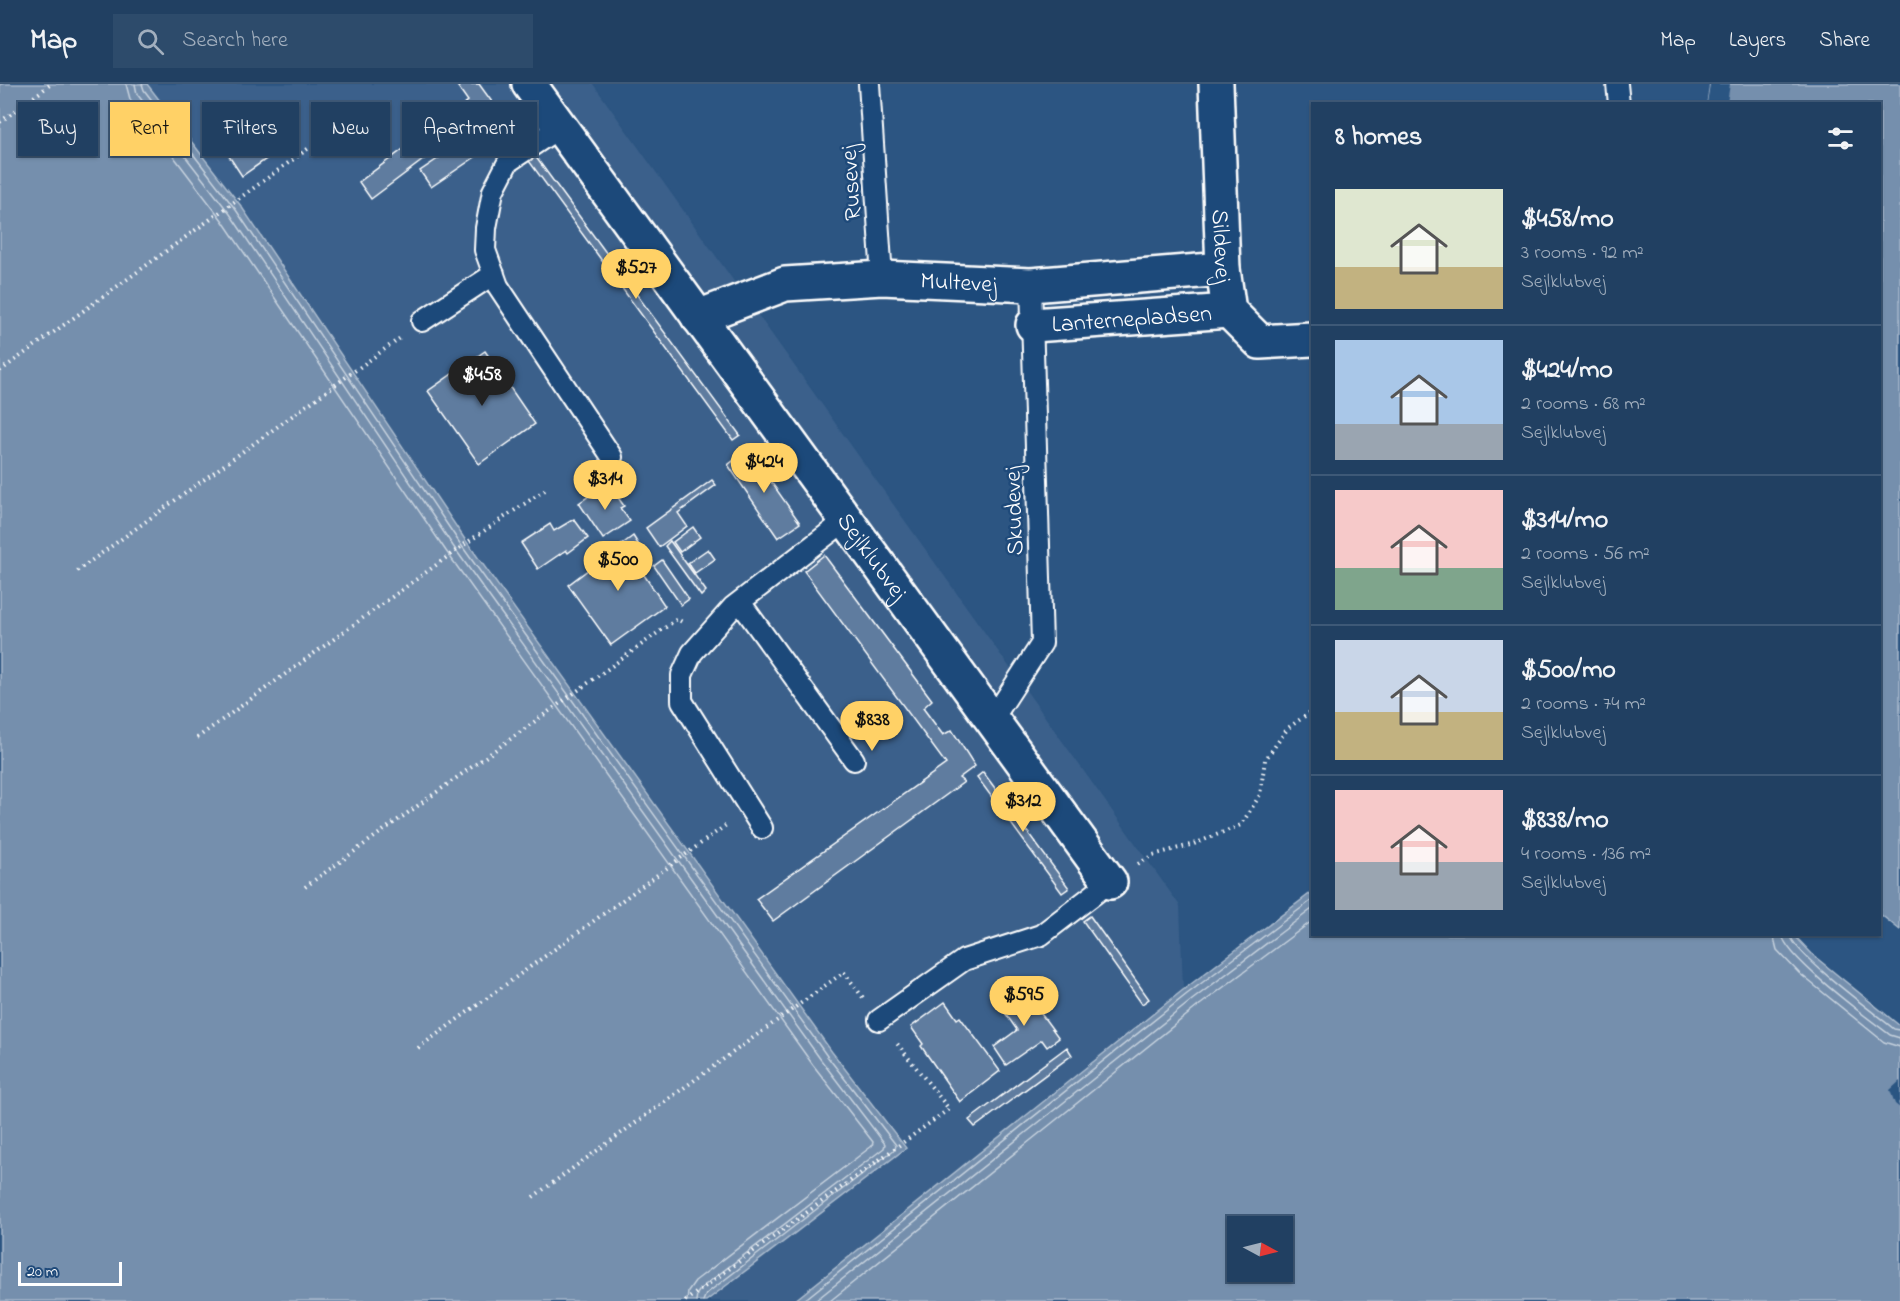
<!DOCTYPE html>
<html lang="en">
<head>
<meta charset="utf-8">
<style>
	body { margin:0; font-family:"Indie Flower",sans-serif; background:#2d4b6b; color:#f1f3f6; height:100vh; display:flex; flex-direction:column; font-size:22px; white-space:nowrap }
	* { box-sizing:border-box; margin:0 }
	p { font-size:20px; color:#a2afbe }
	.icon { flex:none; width:33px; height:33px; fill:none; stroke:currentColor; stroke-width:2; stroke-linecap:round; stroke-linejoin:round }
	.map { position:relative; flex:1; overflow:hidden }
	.side { position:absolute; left:1311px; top:18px; width:570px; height:834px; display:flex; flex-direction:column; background:#214062; border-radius:0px; box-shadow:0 2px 4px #0004,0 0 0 2px #3e5977 }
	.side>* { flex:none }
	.guide { position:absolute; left:18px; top:18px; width:570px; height:54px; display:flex; gap:12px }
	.needle { width:39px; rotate:97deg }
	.fabs { position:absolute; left:1227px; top:1132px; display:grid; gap:12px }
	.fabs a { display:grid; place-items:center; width:66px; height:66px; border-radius:0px; background:#214062; box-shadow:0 2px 4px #0004,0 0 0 2px #3e5977; font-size:30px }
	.scale { position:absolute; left:18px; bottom:15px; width:104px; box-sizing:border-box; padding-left:6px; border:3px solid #fff; border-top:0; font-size:16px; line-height:21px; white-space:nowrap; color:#fff; -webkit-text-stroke:4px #1f4a7a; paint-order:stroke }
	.price { position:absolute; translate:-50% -51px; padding:0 14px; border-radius:21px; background:#ffd166; color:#111; font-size:20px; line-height:39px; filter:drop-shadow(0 2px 3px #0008) }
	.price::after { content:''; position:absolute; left:50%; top:36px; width:18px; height:14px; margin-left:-9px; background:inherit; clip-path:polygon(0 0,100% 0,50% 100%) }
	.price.active { background:#222; color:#fff }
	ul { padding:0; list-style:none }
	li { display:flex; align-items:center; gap:18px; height:150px; padding:0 24px }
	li+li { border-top:2px solid #3e5977 }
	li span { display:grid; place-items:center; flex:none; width:168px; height:120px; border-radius:0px; color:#555 }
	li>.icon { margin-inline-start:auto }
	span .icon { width:72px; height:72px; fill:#fffc; stroke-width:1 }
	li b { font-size:26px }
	h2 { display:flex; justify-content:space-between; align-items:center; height:72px; padding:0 24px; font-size:26px }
	.pill { padding:0 21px; border-radius:0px; background:#214062; box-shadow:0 2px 4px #0004,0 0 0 2px #3e5977; font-size:21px; line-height:54px }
	.pill.active { background:#ffd166; color:#111 }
	header { display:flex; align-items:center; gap:36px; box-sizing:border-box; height:84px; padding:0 30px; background:#214062; border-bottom:2px solid #3e5977 }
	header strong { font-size:28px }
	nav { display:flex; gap:33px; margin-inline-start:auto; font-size:21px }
	.search { width:420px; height:54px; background:#2d4b6b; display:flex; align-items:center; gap:15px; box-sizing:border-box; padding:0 21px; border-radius:0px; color:#a2afbe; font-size:22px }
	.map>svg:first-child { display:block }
	.built { fill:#3b618b }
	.water { fill:#748fad; stroke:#acbcce; stroke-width:1.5; fill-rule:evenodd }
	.pier { fill:#2c5582 }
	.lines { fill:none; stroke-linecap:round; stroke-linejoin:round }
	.shore { stroke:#c7d2de; stroke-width:1.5 }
	.building { fill:#5e7c9f; stroke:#fff; stroke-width:1.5 }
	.lane-casing { stroke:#fff; stroke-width:24 }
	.street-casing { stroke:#fff; stroke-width:38 }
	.path { stroke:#fff; stroke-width:4; stroke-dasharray:1.5 4.5; stroke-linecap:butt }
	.lane { stroke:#1f4a7a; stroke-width:20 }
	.street { stroke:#1f4a7a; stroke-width:33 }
	.labels { text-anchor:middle; stroke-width:5; stroke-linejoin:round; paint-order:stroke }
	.street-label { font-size:24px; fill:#fff; stroke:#1f4a7a }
</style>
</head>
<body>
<header>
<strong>Map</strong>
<div class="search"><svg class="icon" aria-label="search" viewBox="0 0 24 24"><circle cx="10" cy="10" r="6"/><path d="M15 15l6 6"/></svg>Search here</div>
<nav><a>Map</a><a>Layers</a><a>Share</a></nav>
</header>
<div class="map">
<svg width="1900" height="1217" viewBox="0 0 1900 1217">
	<rect width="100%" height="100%" fill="#2c5582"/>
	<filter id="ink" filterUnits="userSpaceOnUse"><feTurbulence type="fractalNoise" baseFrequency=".0167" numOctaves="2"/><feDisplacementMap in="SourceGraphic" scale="12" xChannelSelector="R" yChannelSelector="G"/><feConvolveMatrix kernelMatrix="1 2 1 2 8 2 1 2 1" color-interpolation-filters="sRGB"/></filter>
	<g filter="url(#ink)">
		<path class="built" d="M147,0H593L1180,822L1183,906L794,1217H706L906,1064L832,968L464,454L241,122Z"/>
		<path class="water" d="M0,0H147L241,122L464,454L832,968L906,1064L706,1217H0Z
			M1710,0H1900V846L1880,830V20H1707Z
			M1312,808V850L1794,851L1814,872L1900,942V1217H794L1183,906ZM1238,1143H1282V1188H1238Z"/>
		<path class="pier" d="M1710,0H1730L1727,19H1707Z
			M1900,997V1016L1898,1019L1900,1024L1895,1020L1890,1006Z"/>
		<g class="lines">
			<path class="shore" d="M126,0L130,15L222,136L446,467L813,981L873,1058L872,1062L695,1197L688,1207L687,1217
				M135,0L137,10L230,130L453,462L821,976L885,1060L884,1064L701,1204L697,1210L696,1217
				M142,0L144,6L236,126L459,458L827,972L896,1061L895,1065L706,1210L703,1217
				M1773,850L1777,866L1799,889L1884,958L1900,963
				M1782,850C1784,873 1869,935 1890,951L1900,954
				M1790,850C1792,869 1876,930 1894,945L1900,946
				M803,1217L1187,910L1312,816
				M815,1217L1192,916L1312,825
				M830,1217L1197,923L1312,837"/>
		</g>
		<path class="building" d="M456,0H479L495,22L371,115L359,98L468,17Z
			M268,29L289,59L242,92L217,54L227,48L231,54Z
			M473,51L484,67L431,103L420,87Z
			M535,72L740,351L733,356L529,77Z
			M485,267L535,340L479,380L428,307Z
			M748,365L800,439L778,454L728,381Z
			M712,396L716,401L678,429L687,442L659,463L646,444Z
			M608,399L624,422L620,424L630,437L603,455L579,419Z
			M574,435L588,454L568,469L566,466L538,485L521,459L550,440L554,447Z
			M693,443L700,453L680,468L673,458Z
			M633,452L649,477L640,485L665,522L611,561L568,501Z
			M670,457L706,507L701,512L665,462Z
			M708,465L715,475L695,489L688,479Z
			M824,471L932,616L923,624L943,651L952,646L975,682L959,694L964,698L773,837L756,815L946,680L804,487Z
			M662,476L689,515L681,521L654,482Z
			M983,688L1069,804L1062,809L977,693Z
			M1090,832L1149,915L1142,920L1083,837Z
			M1022,904L1059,954L1047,963L1042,956L1006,981L994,963L1017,946L999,920Z
			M945,918L957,935L960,933L1000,987L960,1018L921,962L923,960L911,943Z
			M1067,963L1072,971L975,1043L969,1036Z"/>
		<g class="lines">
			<g class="lane-casing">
				<path id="lane" d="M869,0L882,194
					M1617,0L1619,20
					M560,43L508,78L493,107L486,144L485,166L498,202L612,373
					M422,237L494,190
					M740,518L854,676
					M992,636L1042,559L1031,201
					M762,744L682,617V591L692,569L733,523L846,436
					M879,936L964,876L1041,851L1110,798"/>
			</g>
			<g class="street-casing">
				<g id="street">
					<path id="s1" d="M529,0L1110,798"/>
					<path id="s2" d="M1216,0L1223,185L1229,227L1260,258L1312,255"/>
					<path id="s3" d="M698,233L785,200L882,194L1031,201L1223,185"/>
					<path id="s4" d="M1033,241L1229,227"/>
				</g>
			</g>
			<path class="path" d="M0,38L51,0
				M0,287L309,64
				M77,487L403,252
				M197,654L472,455L545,406
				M1138,780L1153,771L1194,760L1241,741L1260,711L1265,676L1288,644L1312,627
				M305,803L677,535L682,538
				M418,964L729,739
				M533,1113L844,888L864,915
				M685,1217L949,1025L895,957"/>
			<use href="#lane" class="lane"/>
			<use href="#street" class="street"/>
		</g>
	</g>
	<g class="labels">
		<g class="street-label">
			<text transform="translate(850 99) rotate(-94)" y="8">Rusevej</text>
			<text dy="8" stroke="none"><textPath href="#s2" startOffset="162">Sildevej</textPath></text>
			<text dy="8" stroke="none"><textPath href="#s3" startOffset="267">Multevej</textPath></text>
			<text dy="8" stroke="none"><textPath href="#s4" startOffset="99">Lanternepladsen</textPath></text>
			<text transform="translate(1013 427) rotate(-92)" y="8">Skudevej</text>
			<text dy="8" stroke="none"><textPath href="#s1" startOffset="584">Sejlklubvej</textPath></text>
		</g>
	</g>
</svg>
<div class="fabs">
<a><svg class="needle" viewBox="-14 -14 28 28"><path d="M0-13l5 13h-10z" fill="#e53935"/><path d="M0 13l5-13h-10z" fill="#a2afbe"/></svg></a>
</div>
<div class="scale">20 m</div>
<b class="price" style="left:636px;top:216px">$527</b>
<b class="price active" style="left:482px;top:323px">$458</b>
<b class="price" style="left:764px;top:410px">$424</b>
<b class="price" style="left:605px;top:427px">$314</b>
<b class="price" style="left:618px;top:508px">$500</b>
<b class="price" style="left:872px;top:668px">$838</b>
<b class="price" style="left:1023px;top:749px">$312</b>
<b class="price" style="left:1024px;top:943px">$595</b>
<div class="guide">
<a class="pill">Buy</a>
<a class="pill active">Rent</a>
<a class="pill">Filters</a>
<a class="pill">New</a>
<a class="pill">Apartment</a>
</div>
<section class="side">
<h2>8 homes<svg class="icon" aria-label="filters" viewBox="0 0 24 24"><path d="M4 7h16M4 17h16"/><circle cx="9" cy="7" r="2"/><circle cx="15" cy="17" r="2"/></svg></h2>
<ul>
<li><span style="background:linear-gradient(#dfe7d0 65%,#c2b280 0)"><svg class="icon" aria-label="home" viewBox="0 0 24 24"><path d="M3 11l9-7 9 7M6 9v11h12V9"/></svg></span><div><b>$458/mo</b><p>3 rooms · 92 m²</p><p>Sejlklubvej</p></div></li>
<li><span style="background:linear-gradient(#a9c7e8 70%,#9aa5b1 0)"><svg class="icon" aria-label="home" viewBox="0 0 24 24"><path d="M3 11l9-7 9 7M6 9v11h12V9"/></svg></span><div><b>$424/mo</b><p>2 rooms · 68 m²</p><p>Sejlklubvej</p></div></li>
<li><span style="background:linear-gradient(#f6c9c9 65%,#7fa58c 0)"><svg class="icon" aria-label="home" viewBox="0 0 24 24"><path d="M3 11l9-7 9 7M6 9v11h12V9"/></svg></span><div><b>$314/mo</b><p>2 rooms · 56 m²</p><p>Sejlklubvej</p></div></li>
<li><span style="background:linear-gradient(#c9d6e8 60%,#c2b280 0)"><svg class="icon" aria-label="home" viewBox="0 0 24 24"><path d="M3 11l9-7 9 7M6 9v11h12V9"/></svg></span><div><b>$500/mo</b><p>2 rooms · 74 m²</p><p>Sejlklubvej</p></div></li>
<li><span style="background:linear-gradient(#f6c9c9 60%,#9aa5b1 0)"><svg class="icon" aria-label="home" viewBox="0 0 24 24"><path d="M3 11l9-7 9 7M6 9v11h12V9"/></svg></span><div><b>$838/mo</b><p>4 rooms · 136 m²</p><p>Sejlklubvej</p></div></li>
</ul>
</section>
</div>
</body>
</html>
